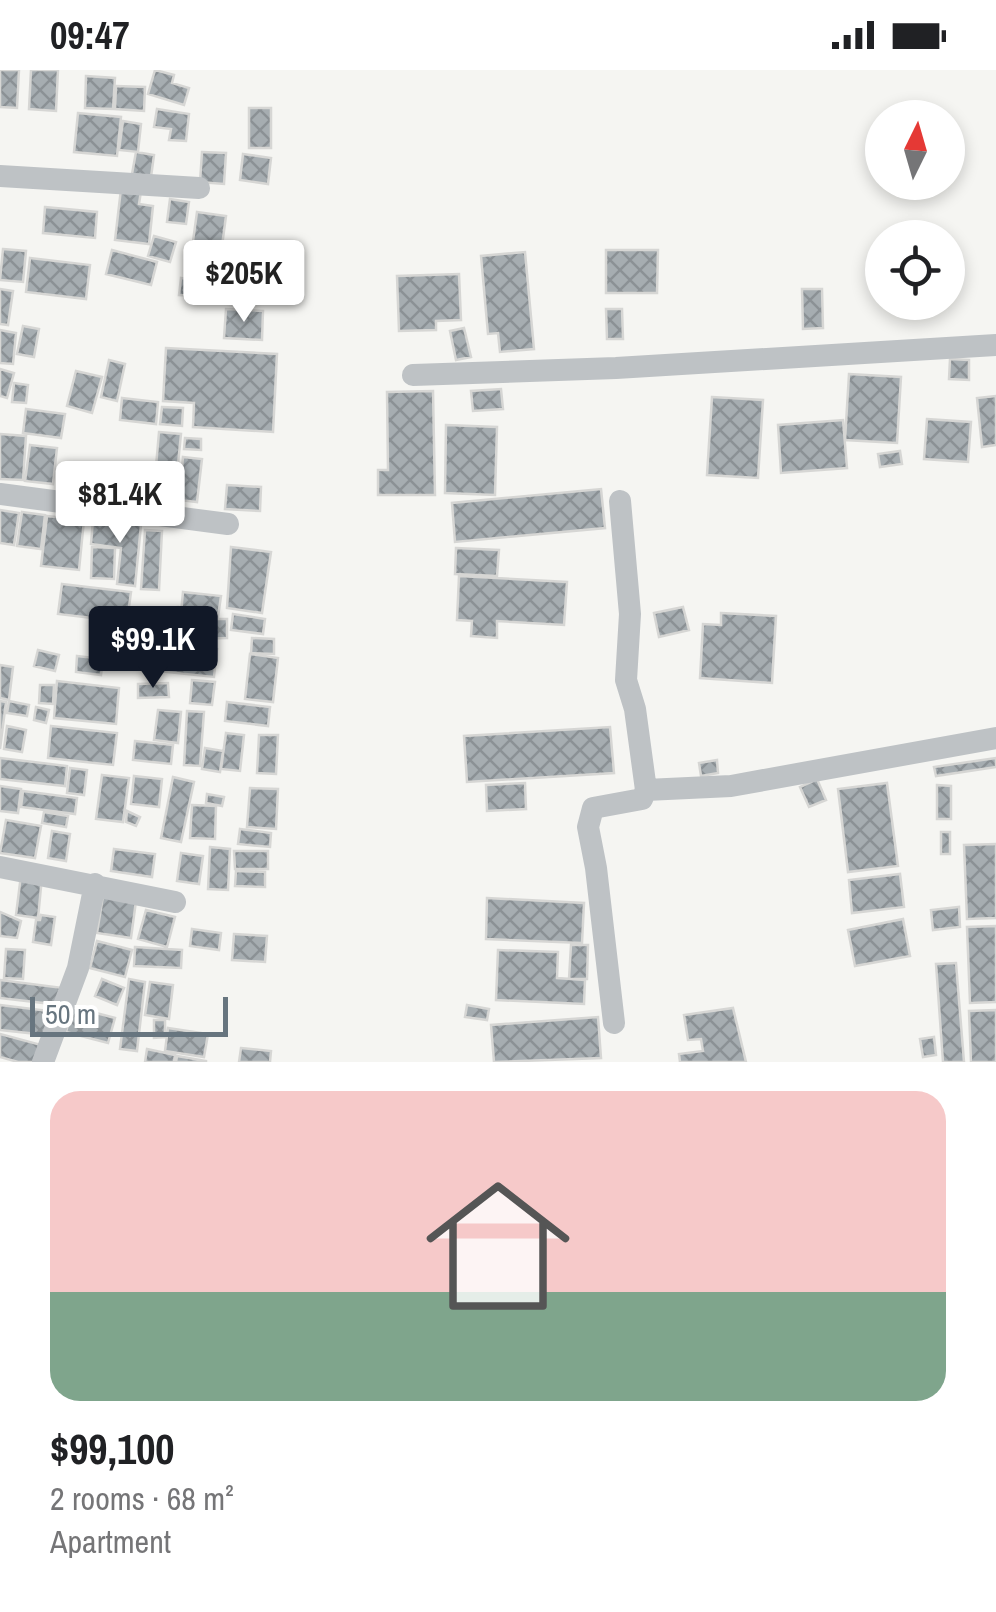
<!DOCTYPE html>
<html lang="en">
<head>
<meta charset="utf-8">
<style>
	body { margin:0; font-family:"Archivo Narrow",sans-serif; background:#f6f6f6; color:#202124; height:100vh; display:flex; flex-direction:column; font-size:38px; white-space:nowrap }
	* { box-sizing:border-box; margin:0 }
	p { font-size:32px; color:#757577 }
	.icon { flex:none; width:55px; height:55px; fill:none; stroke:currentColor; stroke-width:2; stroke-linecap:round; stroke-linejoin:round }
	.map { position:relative; height:992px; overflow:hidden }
	.side { display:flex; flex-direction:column; background:#fff; flex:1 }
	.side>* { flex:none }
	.needle { width:65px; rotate:5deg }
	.controls { position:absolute; left:865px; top:30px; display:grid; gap:20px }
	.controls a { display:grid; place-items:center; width:100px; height:100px; border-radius:50%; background:#fff; box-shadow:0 5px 15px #0003; font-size:50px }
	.scale { position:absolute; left:30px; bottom:25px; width:198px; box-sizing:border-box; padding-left:10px; border:5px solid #67757f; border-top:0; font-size:28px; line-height:35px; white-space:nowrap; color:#67757f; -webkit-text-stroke:8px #fff; paint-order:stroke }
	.price { position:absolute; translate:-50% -85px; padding:0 22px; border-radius:10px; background:#fff; color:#222; font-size:32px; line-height:65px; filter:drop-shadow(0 2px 5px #0008) }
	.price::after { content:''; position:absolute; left:50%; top:60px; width:30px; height:22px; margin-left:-15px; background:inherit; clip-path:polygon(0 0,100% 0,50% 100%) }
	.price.current { background:#111827; color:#fff }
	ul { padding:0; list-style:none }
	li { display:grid; align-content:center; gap:20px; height:530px; padding:0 50px }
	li+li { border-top:2px solid #e0e0e0 }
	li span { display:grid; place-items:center; height:310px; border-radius:30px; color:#555 }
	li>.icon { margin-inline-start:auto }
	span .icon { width:180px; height:180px; fill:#fffc; stroke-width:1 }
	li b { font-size:42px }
	.status { display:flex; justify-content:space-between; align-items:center; height:70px; padding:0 50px; background:#fff; direction:ltr }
	.status svg { height:28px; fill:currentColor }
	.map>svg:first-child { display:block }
	.building { fill:url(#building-cross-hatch); stroke:#d6d6d4; stroke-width:2.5 }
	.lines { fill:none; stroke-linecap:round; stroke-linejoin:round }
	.minor { stroke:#bec2c5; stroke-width:22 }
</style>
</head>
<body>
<div class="status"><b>09:47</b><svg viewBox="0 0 49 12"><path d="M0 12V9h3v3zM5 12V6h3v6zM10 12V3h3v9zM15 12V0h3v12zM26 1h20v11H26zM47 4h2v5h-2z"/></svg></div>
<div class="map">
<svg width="996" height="992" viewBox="0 0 996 992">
	<defs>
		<pattern id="building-cross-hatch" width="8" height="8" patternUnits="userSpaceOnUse" patternTransform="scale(2.5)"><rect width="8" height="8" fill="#a6adb1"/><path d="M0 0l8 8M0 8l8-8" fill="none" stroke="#8b9195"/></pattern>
	</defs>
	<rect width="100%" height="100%" fill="#f5f5f2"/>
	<path class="building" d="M0,0H19L17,38L0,37Z
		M31,0H58L56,41L29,39Z
		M155,0L174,5L172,13L189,18L184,35L148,24Z
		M86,6L115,8L113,39L85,38Z
		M116,16L145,17L144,41L115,39Z
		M249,38H271V78H249Z
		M157,39L189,44L186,71L169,70L171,59L154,57Z
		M78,43L121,47L117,86L74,82Z
		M123,51L141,54L138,82L119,80Z
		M136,82L154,85L151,107L132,104Z
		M202,82L226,83L224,114L200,112Z
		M243,84L271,88L268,114L240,110Z
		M121,119L141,121L139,134L153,136L149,174L115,170Z
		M170,129L189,132L186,154L167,152Z
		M45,137L97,142L95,168L43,163Z
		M197,142L226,146L220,191L191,186Z
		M154,166L176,172L170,192L148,186Z
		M3,179L26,181L23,212L0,210Z
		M112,180L157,192L151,215L106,204Z
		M606,180H658L657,223H606Z
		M525,182L534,279L500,282L498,263L488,264L481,186Z
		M30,188L90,195L86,229L26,222Z
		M218,192L243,193L241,231L216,229Z
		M459,204L461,250L436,251V260L399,261L397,206Z
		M181,208L198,210L197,226L179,225Z
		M0,219L13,221L8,255L0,254Z
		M802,219H822L823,258L803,259Z
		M226,239L263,241L262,270L224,268Z
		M606,239H622L623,269H607Z
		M23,256L39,259L34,287L17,284Z
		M464,258L471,287L456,290L450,261Z
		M0,260L16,263L13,294L0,293Z
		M166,278L277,284L273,362L193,357L194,333L163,331Z
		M950,289L969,290V310L949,309Z
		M109,290L125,294L117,331L101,327Z
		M0,299L14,303L7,328L0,326Z
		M76,301L102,307L92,343L67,336Z
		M849,304L901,307L897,373L845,370Z
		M14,313L28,315L26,333L12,332Z
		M501,319L503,339L473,341L471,321Z
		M433,321L435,425H378V400H388L387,322Z
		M996,326V375L982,377L977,328Z
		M712,327L763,330L758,408L707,405Z
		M122,328L158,332L156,354L120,350Z
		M162,337L183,338L182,356L160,354Z
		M26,339L65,344L61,368L23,363Z
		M927,349L971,352L968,392L924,389Z
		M843,350L847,398L781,403L778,355Z
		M446,355L497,357L495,425L445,423Z
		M159,362L181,364L174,434L153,431Z
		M0,364L26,366L23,410L0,409Z
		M185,368L201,369V380L184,379Z
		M30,375L57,378L53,414L25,411Z
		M900,381L902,394L880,397L878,384Z
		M183,387L202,389L197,432L179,430Z
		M117,398L135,399L134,431L115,430Z
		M227,415L261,417L260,441L225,439Z
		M601,419L605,458L455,472L452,433Z
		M0,440L19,443L14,475L0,473Z
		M22,442L45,445L41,479L17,476Z
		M47,446L84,450L79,500L41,496Z
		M93,450L141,455L135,516L117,514L121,478L91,474Z
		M145,460L162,461L159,520L141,519Z
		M92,477L115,478L114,509L91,508Z
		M231,477L271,482L262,543L227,538Z
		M456,478L499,480L497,506L455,504Z
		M459,506L567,512L564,555L497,551V568L471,566L472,551L457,550Z
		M62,514L131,522L127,552L58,544Z
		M183,522L221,526L218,547L181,543Z
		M178,537V559H164V538Z
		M683,537L689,560L659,567L654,543Z
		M721,543L776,546L772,613L700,608L703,554L721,555Z
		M233,544L265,549L263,564L231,560Z
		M183,549H227V568L183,569Z
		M252,568L274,569V584L251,583Z
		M141,570L217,579L214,607L138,599Z
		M38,580L59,585L55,601L34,596Z
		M250,584L278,588L273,632L245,629Z
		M77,586L103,589L101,605L76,602Z
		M0,595L13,597L9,630L0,628Z
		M192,610L215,612L212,635L190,633Z
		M57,611L119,618L116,654L54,648Z
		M168,613L169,627L138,628V614Z
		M40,615H54L53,634L39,633Z
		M0,631L6,632L0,679Z
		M9,631L29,635L27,646L7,643Z
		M227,632L270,637L268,656L225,651Z
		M36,637L49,640L46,653L34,650Z
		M158,640L181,642L178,673L154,670Z
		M187,641L204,642L200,696L184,695Z
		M7,656L26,660L22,682L4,679Z
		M51,656L117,663L113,695L48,688Z
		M610,657L614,703L467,712L464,666Z
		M226,663L244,665L240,701L221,699Z
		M259,665H278L276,704L257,703Z
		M135,671L173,675L171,694L133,690Z
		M205,678L223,681L220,702L202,699Z
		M0,688L67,696L65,716L0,709Z
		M996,688V697L936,706L934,697Z
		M717,690L718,703L701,706L699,693Z
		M70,698L87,700L84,725L67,723Z
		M102,705L129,708L123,752L96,749Z
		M134,706L162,709L159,737L131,734Z
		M173,707L194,712L181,772L161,768Z
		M817,709L826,730L809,737L800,717Z
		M525,713L526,739L487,741L486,715Z
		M887,713L898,796L848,802L838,719Z
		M937,715L951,716V749H937Z
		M0,716L21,719L18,743L0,741Z
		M250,718L278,719L276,759L247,757Z
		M23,721L77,728L75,744L21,737Z
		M207,724L224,727L222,736L206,733Z
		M192,735L216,736L215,769L190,768Z
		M127,741L140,747L136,756L126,752Z
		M44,742L68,746L66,757L42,753Z
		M6,750L41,756L35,788L0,783Z
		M240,759L271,763L270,777L238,774Z
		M52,761L70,764L66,791L48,788Z
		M941,762H950V784H941Z
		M996,774V848L967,849L964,775Z
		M210,777L230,779L228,820L208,819Z
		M114,779L155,784L152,807L111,801Z
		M234,781H268V799H235Z
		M181,783L203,786L199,814L177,811Z
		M236,801L265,802V817L235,816Z
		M900,804L904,837L852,843L849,810Z
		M21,805L42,807L38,848L16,845Z
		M103,826L136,831L131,868L97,863Z
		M487,828L584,833L582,873L486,869Z
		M959,837L960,857L933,860L931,840Z
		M146,840L175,847L167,877L138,869Z
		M0,842L21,851L17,868L0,866Z
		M41,845L55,847L51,875L33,872L36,850H40Z
		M903,849L910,886L855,896L848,860Z
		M996,856V932L970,933L967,857Z
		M192,859L221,863L219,880L190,876Z
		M234,864L267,866L265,892L232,890Z
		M97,871L132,880L125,907L90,898Z
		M571,875H588L587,909H569Z
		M135,877L182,880L181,898L134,896Z
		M6,879L25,880L23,909L4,908Z
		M498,880L558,882L557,908L585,910L584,934L496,930Z
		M956,893L964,992H943L936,894Z
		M102,909L124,918L117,935L95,926Z
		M129,909L145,912L137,981L120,979Z
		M0,910L63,918L61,935L0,928Z
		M150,912L173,915L169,949L145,945Z
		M0,935L49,941L47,965L0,960Z
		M467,935L489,939L487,950L465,947Z
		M73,937L115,948L108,973L66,962Z
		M733,938L746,992H680L679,984L703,981L701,969L688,970L684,945Z
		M996,940V992H971L969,941Z
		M598,947L601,988L494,992L491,955Z
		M154,950H165V967L154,968Z
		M168,958L208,964L204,987L165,981Z
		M0,964L45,976L40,992H18L0,987Z
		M934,967L936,985L923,987L920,969Z
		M241,978L271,981L270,992H239Z
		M147,979L175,985L174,992H145Z
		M177,986L206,991V992H176Z"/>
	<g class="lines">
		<path class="minor" d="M0,106L199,118
			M413,305L616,298L996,275
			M0,424L228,454
			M646,720L731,716L996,668
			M0,797L175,832
			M614,953L596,798L588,757L593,738L642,729L646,720L635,639L626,610L630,544L620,431
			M43,992L78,898L95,814"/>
	</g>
</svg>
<div class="controls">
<a><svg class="needle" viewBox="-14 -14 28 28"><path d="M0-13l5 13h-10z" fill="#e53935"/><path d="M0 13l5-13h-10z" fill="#757577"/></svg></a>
<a><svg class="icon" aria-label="locate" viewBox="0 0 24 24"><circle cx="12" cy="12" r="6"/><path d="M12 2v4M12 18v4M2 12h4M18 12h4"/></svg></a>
</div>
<div class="scale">50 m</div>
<b class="price" style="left:244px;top:255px">$205K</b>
<b class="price" style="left:120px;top:476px">$81.4K</b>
<b class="price current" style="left:153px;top:621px">$99.1K</b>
</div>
<section class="side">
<ul>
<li><span style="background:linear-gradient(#f6c9c9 65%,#7fa58c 0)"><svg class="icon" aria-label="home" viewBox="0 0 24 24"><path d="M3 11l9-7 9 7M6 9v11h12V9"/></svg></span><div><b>$99,100</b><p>2 rooms · 68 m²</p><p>Apartment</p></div></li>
</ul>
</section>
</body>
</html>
